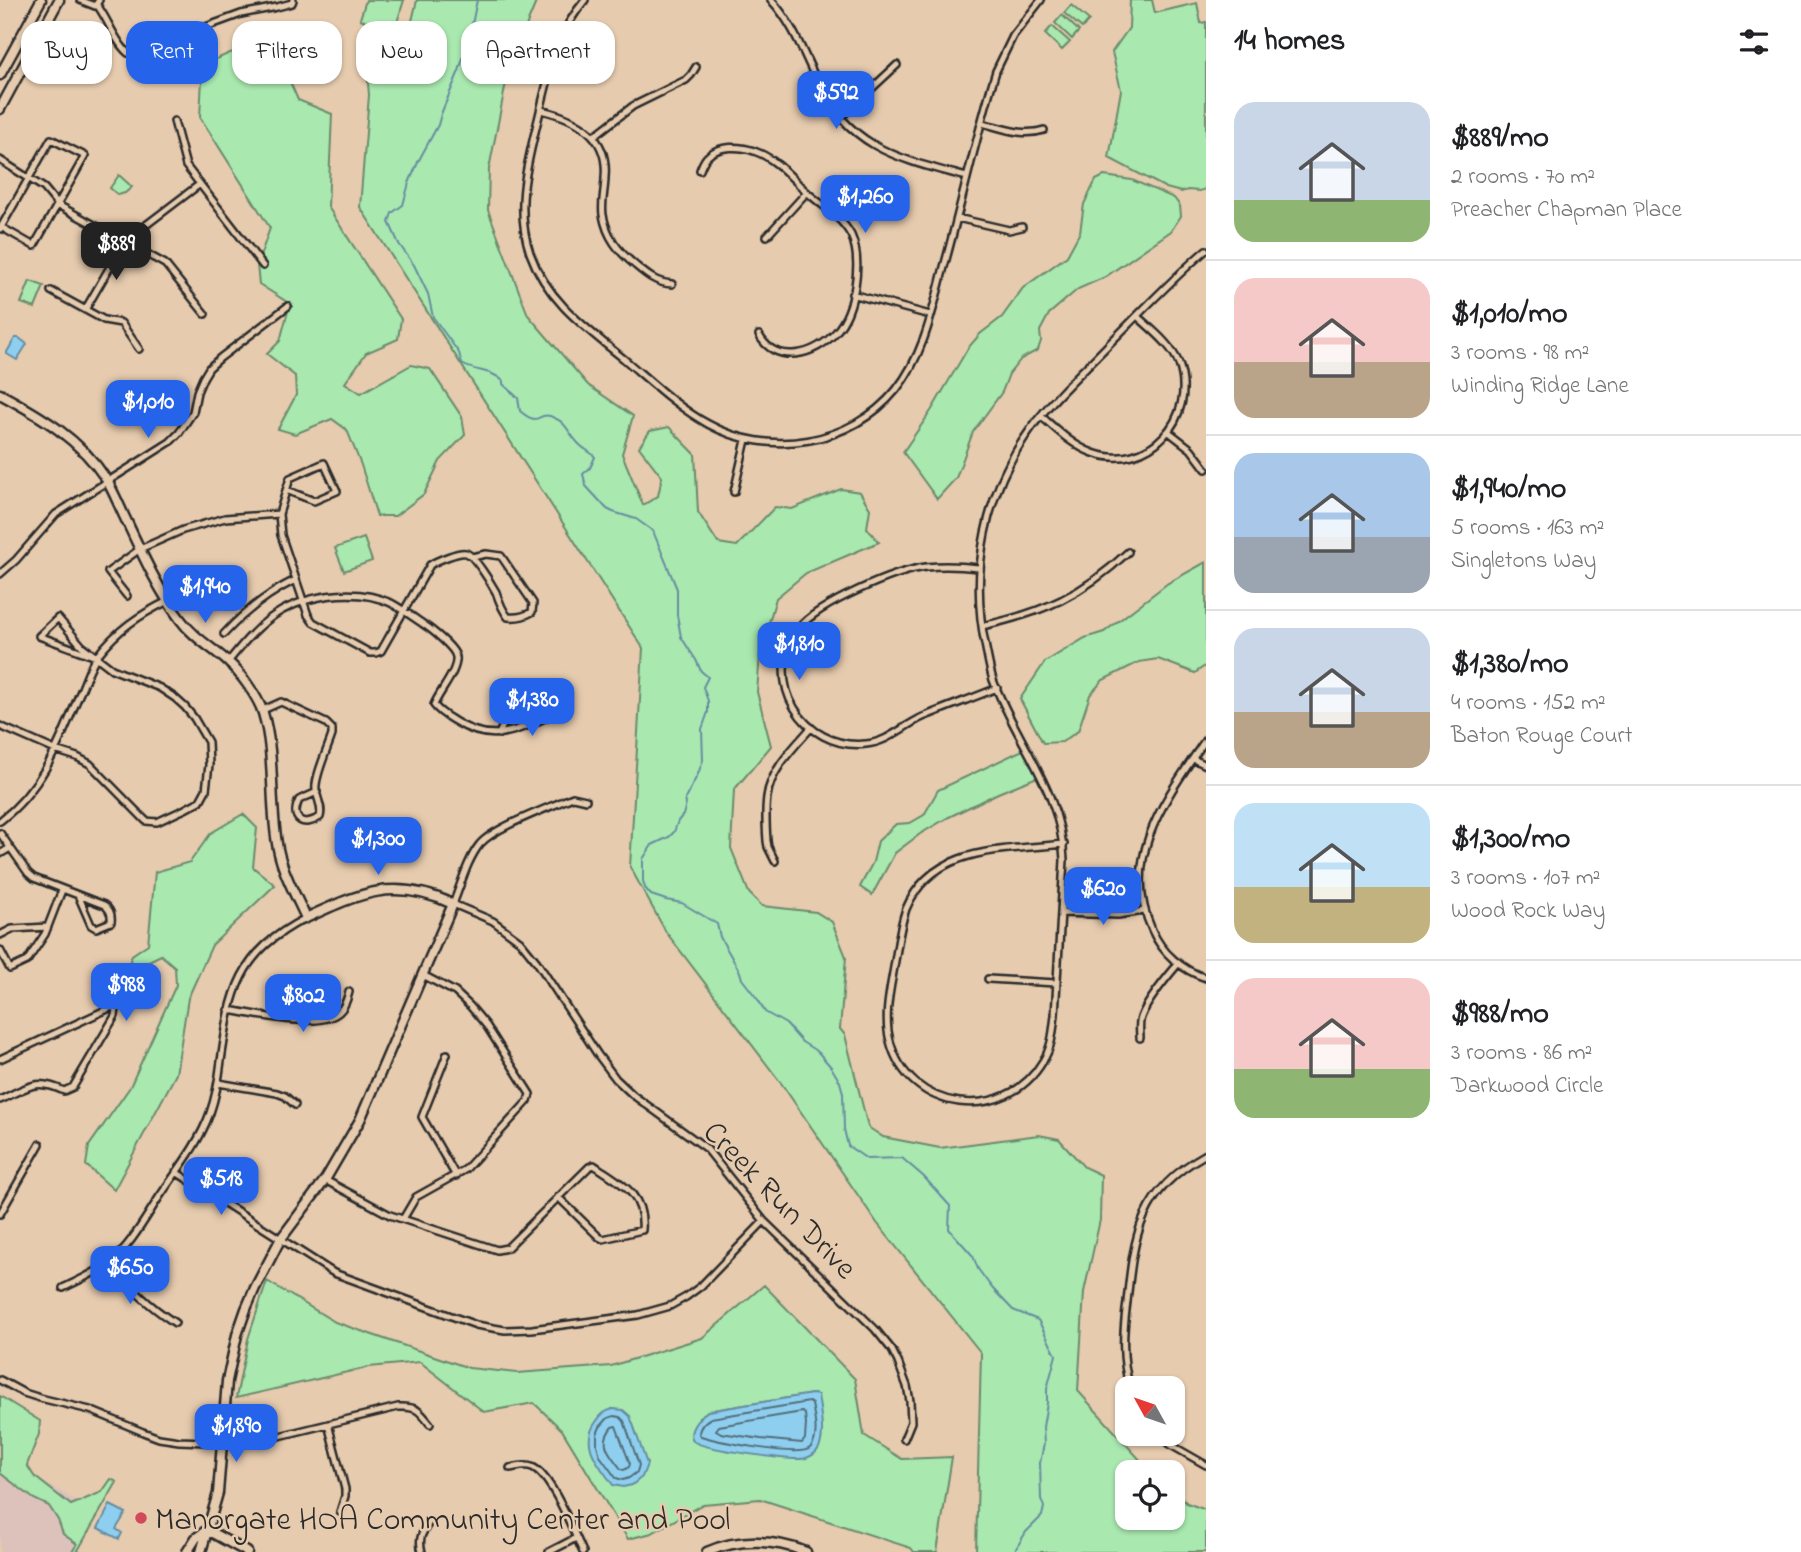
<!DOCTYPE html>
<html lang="en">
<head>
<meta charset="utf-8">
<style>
	body { margin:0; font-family:"Indie Flower",sans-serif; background:#f6f6f6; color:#202124; height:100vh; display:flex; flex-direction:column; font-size:26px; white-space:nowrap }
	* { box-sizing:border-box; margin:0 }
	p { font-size:23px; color:#757577 }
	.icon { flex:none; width:38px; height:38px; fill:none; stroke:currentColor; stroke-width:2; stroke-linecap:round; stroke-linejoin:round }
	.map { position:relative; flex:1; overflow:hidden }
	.details { display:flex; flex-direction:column; background:#fff; width:595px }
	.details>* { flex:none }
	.guide { position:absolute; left:21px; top:21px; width:665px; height:63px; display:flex; gap:14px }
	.needle { width:46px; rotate:310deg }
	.controls { position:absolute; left:1115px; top:1376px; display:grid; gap:14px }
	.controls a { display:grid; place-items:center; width:70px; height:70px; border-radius:14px; background:#fff; box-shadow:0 2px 5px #0004; font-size:35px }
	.price { position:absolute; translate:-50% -60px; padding:0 16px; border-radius:14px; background:#2563eb; color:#fff; font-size:23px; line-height:46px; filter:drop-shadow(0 2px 4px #0008) }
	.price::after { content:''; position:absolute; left:50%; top:42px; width:21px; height:16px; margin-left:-10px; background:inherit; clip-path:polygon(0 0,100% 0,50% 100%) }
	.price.active { background:#222; color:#fff }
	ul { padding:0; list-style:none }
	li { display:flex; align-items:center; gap:21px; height:175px; padding:0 28px }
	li+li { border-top:2px solid #e0e0e0 }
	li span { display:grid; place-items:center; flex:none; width:196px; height:140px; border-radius:21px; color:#555 }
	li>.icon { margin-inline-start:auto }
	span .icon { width:84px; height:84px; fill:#fffc; stroke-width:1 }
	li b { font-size:30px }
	h2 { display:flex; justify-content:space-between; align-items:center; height:84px; padding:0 28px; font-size:30px }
	.pill { padding:0 24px; border-radius:21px; background:#fff; box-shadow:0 2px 5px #0004; font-size:24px; line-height:63px }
	.pill.active { background:#2563eb; color:#fff }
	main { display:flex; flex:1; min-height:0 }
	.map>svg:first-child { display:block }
	.built { fill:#dcc2bb }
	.green { fill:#a9e8af; stroke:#6a8a6d; stroke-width:2; fill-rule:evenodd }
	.water { fill:#8ecfef; stroke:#668da1; stroke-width:2 }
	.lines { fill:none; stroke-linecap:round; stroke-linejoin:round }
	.shore { stroke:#536d79; stroke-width:2 }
	.stream { stroke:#668da1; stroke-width:2 }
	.street-casing { stroke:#2b2b2b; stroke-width:10 }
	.secondary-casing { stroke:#2b2b2b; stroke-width:13 }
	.street { stroke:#e6cbae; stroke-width:5 }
	.secondary { stroke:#e6cbae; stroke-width:8 }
	.poi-dot { fill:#d1495b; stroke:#e6cbae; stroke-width:2.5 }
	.labels { text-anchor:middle; stroke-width:5; stroke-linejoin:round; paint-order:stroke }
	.street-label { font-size:32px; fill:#2b2b2b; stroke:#e6cbae }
	.poi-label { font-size:32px; fill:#2b2b2b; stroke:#e6cbae; text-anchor:start }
</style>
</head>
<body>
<main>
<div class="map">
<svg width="1206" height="1552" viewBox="0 0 1206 1552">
	<rect width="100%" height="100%" fill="#e6cbae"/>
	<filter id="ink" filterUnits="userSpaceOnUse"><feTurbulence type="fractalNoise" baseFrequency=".0143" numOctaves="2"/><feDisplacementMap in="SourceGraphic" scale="14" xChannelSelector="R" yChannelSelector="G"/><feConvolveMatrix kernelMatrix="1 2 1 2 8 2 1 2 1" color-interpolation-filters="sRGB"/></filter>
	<g filter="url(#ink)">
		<path class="built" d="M0,1457L94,1511L73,1552H0Z"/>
		<path class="green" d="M366,0H404L390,45L366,38L370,23L360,19Z
			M417,0H537L509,67L489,169L488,210L528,315L588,385L633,416L622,454L643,505L658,496L662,477L639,447L650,431L669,427L695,454L698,512L718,543L737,546L775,507L792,509L841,489L860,492L870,509L867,528L879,542L806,573L776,598L760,654L757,692L771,746L734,790L731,848L749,893L762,906L816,912L832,922L846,957L840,1029L845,1035L868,1127L883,1137L940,1148L1039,1135L1059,1139L1084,1167L1101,1175L1100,1220L1084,1292L1078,1391L1151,1472H1127V1517H1172L1173,1491L1187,1503L1206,1510V1552H976L981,1353L877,1223L781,1083L666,932L630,867L643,648L360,207L369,95L366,60L402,63Z
			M1130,0H1152L1155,13L1197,3L1201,23L1206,22V189L1199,191L1188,190L1181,192L1166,188L1109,158L1121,90L1112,52L1129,28Z
			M1071,5L1089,20L1082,28L1064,13Z
			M1062,15L1079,31L1072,39L1055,23Z
			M1052,26L1070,42L1062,50L1045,34Z
			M250,48L283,66L298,100L332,114L328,207L401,319L398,339L366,353L345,383L361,393L411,365L430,369L462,417L465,435L440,461L424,494L395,516H377L361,465L347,430L332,419L295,434L278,429L296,395L295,376L267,354L280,341L290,304L259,284L257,265L270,228L200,117L202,79L212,61L230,53Z
			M119,175L132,187L125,193L118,195L110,188Z
			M1104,176L1132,180L1174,198L1180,206L1181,216L1171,231L1105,277L1078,289L1049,314L1040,331L1041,341L1038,350L1021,359L1009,374L1002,392L973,432L956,478L937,499L903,452L931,411L968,348L980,334L1002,317L1023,288L1067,256L1080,232L1084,204L1096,180Z
			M30,281L44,286L35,308L21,303Z
			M364,538L372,561L344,571L335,548Z
			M1206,562V665L1195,673L1158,659L1139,662L1103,680L1090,695L1078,731L1062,742L1043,743L1020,699L1045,662L1085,638L1104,632L1168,583Z
			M1027,748L1040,776L998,793L949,817L920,834L895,853L872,895L860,887L873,862L878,841L896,824L910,823L924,815L938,790Z
			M243,814L257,828L253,867L275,885L212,945L188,998L176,1074L114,1190L86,1165L89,1146L130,1087L176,985L175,967L161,955L126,972L132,955L148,944L155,872L190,862L211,833Z
			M267,1281L335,1322L469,1368L517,1373L611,1366L702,1338L764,1285L855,1379L864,1435L902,1459L952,1457L937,1552H914L911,1548L760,1499L703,1504L652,1533L628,1539L562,1430L534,1403L484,1412L420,1362L369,1367L236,1398L248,1339ZM812,1394L817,1395L759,1455L717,1448L695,1442L699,1417L708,1411ZM613,1409C633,1412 635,1430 640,1448Z
			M0,1396L40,1421L39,1434L27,1465L34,1476L71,1505L102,1492L111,1479L117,1482L77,1552H72L77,1544L63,1534L58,1520L49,1506L34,1499L0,1473Z"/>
		<path class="water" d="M15,338H19L27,344L17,360L7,354V352Z
			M812,1394L818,1395C820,1410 827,1441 816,1452C813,1455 810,1457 806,1458C796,1462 704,1449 695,1442C684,1433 700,1416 708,1411Z
			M613,1409L623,1410L630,1416L647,1464L642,1477L632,1485L623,1487L613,1485C600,1466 579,1445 596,1422C601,1414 605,1411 613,1409Z
			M110,1505L126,1513L116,1529L122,1533L119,1539L98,1528Z"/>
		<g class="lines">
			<path class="shore" d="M809,1402L812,1404C814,1416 820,1438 810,1448C800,1458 717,1441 701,1436L699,1434C699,1427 705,1421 711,1418Z
				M802,1412L805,1414L806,1424L805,1439L802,1443L761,1439L721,1433L716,1430L719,1426Z
				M614,1416L620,1417L624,1421L639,1465L637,1472L629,1478L623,1480L616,1478L600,1456L597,1445V1434L600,1427L608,1418Z
				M616,1426L630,1464L629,1467L624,1470L621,1469C610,1454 598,1444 612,1427Z"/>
			<path class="stream" d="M477,0L469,39L459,71L441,114L438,125L419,160L409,183L403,205L392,213L389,222L399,244L414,265L428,294L433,317L459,353L462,364C475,372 493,370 503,381V384L518,398L520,411C540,428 537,412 550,416C569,423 566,431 578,443C583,449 590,451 595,457L590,468L583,474L586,486L607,509L613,512L636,519L653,531L655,536L677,589V615L681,637L696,660L701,671L708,677L703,687L708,701V712L702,729L703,760L698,774L685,799L686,804L683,815L678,821L674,832L669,837L652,845L643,859V881L645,888L651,895L666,900L682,903L717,924L720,937L740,972L742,979L759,1001L765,1012L786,1024L802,1042L818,1052L831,1067L840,1082L843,1093L844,1129L848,1146L867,1159L902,1158L924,1177L950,1206L949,1229L973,1256L978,1269L992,1288L1013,1310L1038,1320L1056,1355L1047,1389V1403L1043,1427L1044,1444L1040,1463L1041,1499L1044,1507L1042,1516L1026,1532L1014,1552"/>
			<g class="street-casing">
				<path id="street" d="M80,0L95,6L99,0
					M585,0C556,35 552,64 541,107C530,155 513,204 530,253C547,301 586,328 624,359C650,381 677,407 708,424C769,458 851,445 896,390C924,355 933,309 944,267C962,202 976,136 996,71L1013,36L1041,0
					M771,0C792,22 803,52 816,79C849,149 900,159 967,177
					M97,5C108,19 115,42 128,53H135L241,14L277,7L292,3L293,0
					M541,110C576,118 609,135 605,177C605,190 601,202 603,215C607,237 618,251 635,265C647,275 656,283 672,284
					M841,117L897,65
					M174,121L186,166L263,266
					M982,123C1002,128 1023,137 1044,130
					M594,136L633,106L686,80L691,75L696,67
					M0,160L44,188L58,205L165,264L205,314
					M700,170C702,165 704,159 708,156C719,145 741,146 754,151C776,158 792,179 809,194C823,206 842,218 851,235C863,261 855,311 836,332C816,355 776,366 759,335
					M957,218L1009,230L1022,227
					M0,229L51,139L85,156L34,246L1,227
					M767,236L807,192
					M51,291L104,320L121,323L139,349
					M852,294L930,315
					M85,310L125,241L200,184
					M1041,416C1057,430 1073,446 1093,453C1148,473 1198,418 1179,364C1172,345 1152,330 1137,316
					M1169,432L1191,449L1206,469
					M286,490L314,501L337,491L324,463L290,478L279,514L281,535L308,615L313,622L370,653H376L381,651L430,565C436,561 459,551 466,553C474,555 492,585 496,592C499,601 502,610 508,617C516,618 525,616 532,612L533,603L501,556L486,554L472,557
					M734,492L746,440
					M979,568C962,566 944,565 926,567C895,571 818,604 799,628C760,679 803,751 866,744C888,742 903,726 923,717C947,707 973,698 997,688
					M0,574L16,560L56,514L170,442L179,433L193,412L197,392L203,378L209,368L220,358L288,306
					M127,596L108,572L140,549L183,530L225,518L279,514
					M982,626C1042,613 1083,595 1128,552
					M224,634C245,611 267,594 295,580
					M228,662C241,646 253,631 269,619C301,595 354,586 391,603C402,609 413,617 423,624C431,629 455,648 456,657C458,671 439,692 434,705C440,713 448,717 456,722C494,745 517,730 554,714C562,708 559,696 555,688C517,688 513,703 499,734
					M263,710L281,702L326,723L332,729V735C328,748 314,778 316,790C317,800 323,806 320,817C302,828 290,819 299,800L317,792
					M0,726L55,750L77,757L90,764L146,821L157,822L185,809L200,801L206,790L209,765L208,742L194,718L185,707L175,698L160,688L112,669L82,646L58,618L39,636L96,657
					M1206,739C1167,797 1119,857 1152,930C1162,953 1182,970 1206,978
					M1193,759L1206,765
					M586,800L573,797L568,799C546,809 495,827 480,844C467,860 461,885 453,904L493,921L520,941L537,962L598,1055L616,1079L633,1095L706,1148L764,1221L875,1329L892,1350L898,1362L907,1386L910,1401L911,1422L904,1439
					M0,821C43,788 59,744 79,695C85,683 89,667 97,656C117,630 139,615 168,601
					M0,833L28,873L34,878L104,905C110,909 112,915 111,922L96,928L91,925L78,895
					M1064,844C1006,851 933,844 906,909C900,926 898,944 895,961C891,987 883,1015 890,1041C908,1113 1006,1125 1043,1061C1052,1047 1053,1032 1055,1015L1064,860C1062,791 1016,742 993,680C990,670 988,659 986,649C969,572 985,491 1032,427C1055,396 1084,370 1111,342C1142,311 1173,278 1206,250
					M0,854L10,848
					M775,861L768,847L767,841C766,827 765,812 767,797C770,771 793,748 810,729
					M1061,913L1118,915L1144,911
					M0,935L12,929L48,927
					M0,950L10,969L27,961L45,934L62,890
					M988,979L1056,983
					M229,1010C255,1014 318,1030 339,1012C345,1007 347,999 349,992
					M1140,1038C1140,1033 1139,1027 1140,1021C1143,1006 1167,977 1178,964
					M447,1054L422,1117L456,1176
					M0,1059L112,1007L116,1009L115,1016L73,1087L64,1091C35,1077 27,1088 0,1100
					M218,1083L277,1093L285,1096L295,1105
					M176,1172L334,1273L476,1325L505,1330L532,1329L638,1315L670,1306L686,1297L701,1286L764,1221
					M325,1180L390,1215L497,1250L507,1248L589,1167L594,1165C620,1183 645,1193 642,1230L603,1239L599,1237L558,1197
					M0,1214L40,1144
					M403,1219L416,1197L466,1169L528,1101L530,1094L486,1025L470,1006L455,992L423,975
					M111,1262C129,1288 149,1306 175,1323
					M63,1288C79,1280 96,1273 110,1262C129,1248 145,1219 158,1199C176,1172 199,1144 210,1113C216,1096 219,1078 221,1061C231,991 238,953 306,918
					M0,1380L24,1393L40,1398L90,1410L143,1432L159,1438L179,1441L207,1442L267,1439L398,1407C416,1406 419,1410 430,1424
					M1130,1388C1121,1359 1123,1332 1127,1302C1134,1233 1140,1191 1206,1154
					M328,1424L345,1489V1496L340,1512
					M1159,1433L1171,1445L1206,1465
					M510,1468C518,1467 525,1464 532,1467C551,1474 574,1533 583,1552
					M422,1552C418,1538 422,1533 430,1521
					M549,1552L576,1538"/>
			</g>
			<g class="secondary-casing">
				<path id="secondary" d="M0,75L41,0
					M0,109L59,0
					M0,394C41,416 80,439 106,479C114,492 120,508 127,522C142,554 159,591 180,619C193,637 211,647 227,661C240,672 258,697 263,713C276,756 269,805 278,849C283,873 296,896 306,918C360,893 394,877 453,904L360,1120L325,1180L280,1240L255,1288L246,1309L237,1335L227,1381L218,1493L201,1552
					M207,1530L247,1552
					M187,1552L196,1538L207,1530
					M707,1552C739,1538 774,1539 806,1552"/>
			</g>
			<use href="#street" class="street"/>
			<use href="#secondary" class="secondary"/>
		</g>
	</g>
	<circle class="poi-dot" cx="141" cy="1518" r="7"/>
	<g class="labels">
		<g class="street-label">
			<text transform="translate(781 1199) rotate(46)" y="11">Creek Run Drive</text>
		</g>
		<g class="poi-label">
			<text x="155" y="1529">Manorgate HOA Community Center and Pool</text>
		</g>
	</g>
</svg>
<div class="controls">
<a><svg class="needle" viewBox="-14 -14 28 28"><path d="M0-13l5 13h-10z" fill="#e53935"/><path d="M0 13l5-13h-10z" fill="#757577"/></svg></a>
<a><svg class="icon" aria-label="locate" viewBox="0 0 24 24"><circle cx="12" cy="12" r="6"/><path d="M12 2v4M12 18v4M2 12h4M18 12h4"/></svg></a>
</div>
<b class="price" style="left:836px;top:131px">$592</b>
<b class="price" style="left:865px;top:235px">$1,260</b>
<b class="price active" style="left:116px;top:282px">$889</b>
<b class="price" style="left:148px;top:440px">$1,010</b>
<b class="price" style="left:205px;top:625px">$1,940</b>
<b class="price" style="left:799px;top:682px">$1,810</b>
<b class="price" style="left:532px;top:738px">$1,380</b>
<b class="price" style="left:378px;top:877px">$1,300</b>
<b class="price" style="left:1103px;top:927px">$620</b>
<b class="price" style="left:126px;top:1023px">$988</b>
<b class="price" style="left:303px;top:1034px">$802</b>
<b class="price" style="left:221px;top:1217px">$518</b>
<b class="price" style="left:130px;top:1306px">$650</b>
<b class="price" style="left:236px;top:1464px">$1,890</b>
<div class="guide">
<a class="pill">Buy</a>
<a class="pill active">Rent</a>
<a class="pill">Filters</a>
<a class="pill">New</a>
<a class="pill">Apartment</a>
</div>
</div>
<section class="details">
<h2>14 homes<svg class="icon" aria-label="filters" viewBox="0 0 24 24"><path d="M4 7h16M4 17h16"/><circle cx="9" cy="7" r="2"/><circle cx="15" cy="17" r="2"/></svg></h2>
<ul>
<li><span style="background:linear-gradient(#c9d6e8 70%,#8fb573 0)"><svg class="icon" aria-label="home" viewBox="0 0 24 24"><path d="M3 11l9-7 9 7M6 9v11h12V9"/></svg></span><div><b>$889/mo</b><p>2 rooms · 70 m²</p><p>Preacher Chapman Place</p></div></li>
<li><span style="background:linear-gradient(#f6c9c9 60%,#b9a48a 0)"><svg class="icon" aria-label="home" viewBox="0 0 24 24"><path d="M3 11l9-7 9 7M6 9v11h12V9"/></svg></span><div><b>$1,010/mo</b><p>3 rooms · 98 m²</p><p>Winding Ridge Lane</p></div></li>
<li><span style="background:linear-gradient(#a9c7e8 60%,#9aa5b1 0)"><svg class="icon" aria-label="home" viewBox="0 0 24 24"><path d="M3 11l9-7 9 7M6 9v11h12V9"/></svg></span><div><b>$1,940/mo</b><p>5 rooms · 163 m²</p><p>Singletons Way</p></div></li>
<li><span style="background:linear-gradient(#c9d6e8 60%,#b9a48a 0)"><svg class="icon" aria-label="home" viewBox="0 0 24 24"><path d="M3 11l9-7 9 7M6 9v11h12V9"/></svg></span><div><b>$1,380/mo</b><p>4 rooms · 152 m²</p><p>Baton Rouge Court</p></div></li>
<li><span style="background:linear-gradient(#bfe0f5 60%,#c2b280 0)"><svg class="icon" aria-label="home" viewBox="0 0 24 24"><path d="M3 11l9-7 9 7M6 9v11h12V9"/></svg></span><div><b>$1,300/mo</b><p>3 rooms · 107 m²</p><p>Wood Rock Way</p></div></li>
<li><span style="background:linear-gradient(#f6c9c9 65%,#8fb573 0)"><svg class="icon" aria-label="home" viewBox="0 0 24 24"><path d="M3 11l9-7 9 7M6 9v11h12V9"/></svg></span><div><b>$988/mo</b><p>3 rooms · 86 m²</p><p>Darkwood Circle</p></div></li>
</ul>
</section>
</main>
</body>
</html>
